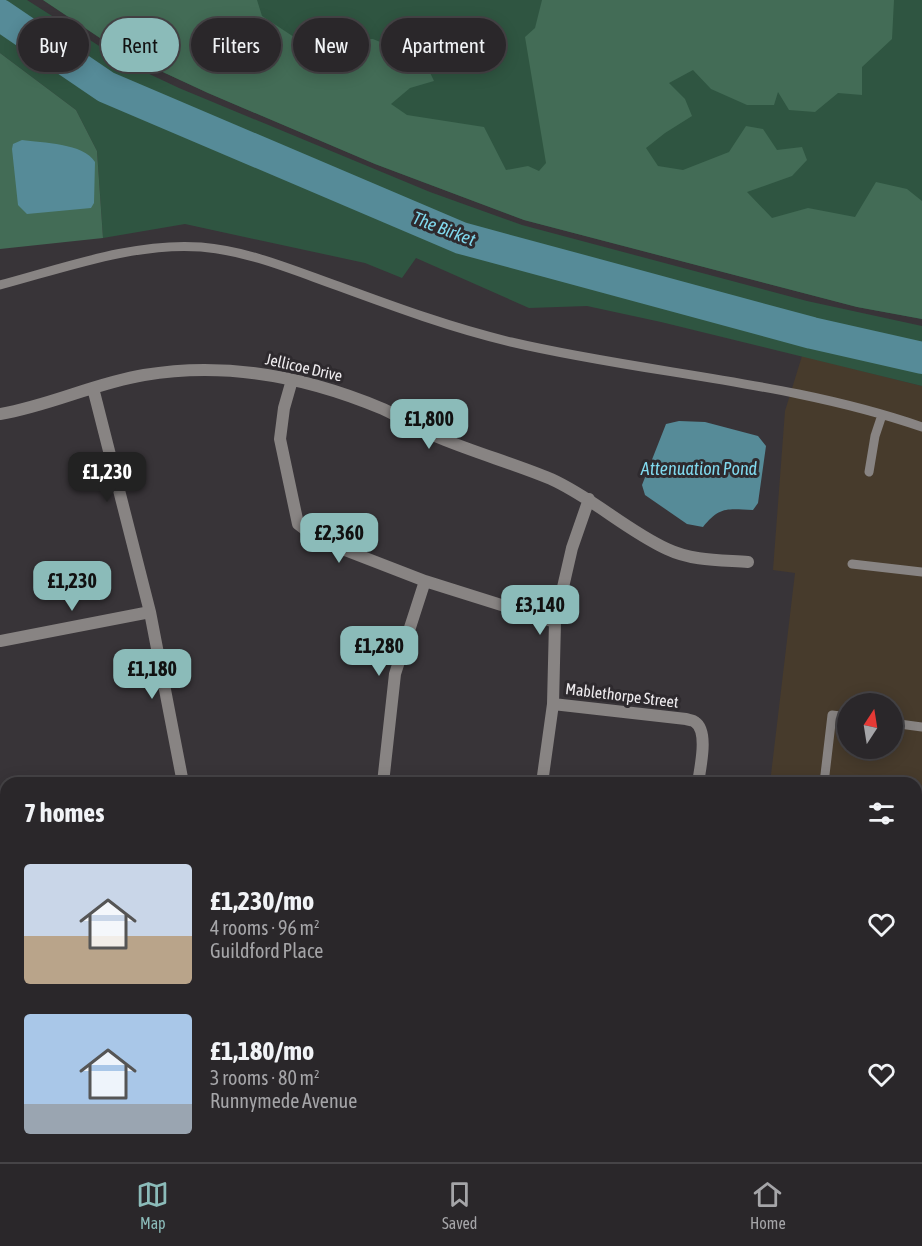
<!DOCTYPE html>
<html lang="en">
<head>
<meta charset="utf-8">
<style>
	body { margin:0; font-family:"Asap Condensed",sans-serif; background:#363336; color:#f1f3f6; height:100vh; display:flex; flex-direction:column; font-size:22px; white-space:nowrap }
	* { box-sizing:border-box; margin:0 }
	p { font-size:20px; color:#a5a5a8 }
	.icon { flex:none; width:33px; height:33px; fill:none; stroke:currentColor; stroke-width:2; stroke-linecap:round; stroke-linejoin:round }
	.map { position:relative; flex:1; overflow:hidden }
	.details { position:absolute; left:0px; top:777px; width:922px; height:386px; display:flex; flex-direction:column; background:#2a272a; border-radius:18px 18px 0 0; box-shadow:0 3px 15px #0003,0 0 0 2px #464447 }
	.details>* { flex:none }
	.guide { position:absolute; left:18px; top:18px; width:600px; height:54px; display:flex; gap:12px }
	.needle { width:39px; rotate:12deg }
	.buttons { position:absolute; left:837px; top:693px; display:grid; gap:12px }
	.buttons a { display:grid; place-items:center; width:66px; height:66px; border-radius:50%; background:#2a272a; box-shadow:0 3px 15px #0003,0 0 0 2px #464447; font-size:30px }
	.price { position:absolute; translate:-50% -51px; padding:0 14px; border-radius:12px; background:#8bbbb9; color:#111; font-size:20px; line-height:39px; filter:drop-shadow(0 2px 3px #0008) }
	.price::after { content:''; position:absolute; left:50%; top:36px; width:18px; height:14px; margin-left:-9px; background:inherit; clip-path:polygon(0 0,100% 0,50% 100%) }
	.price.current { background:#222; color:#fff }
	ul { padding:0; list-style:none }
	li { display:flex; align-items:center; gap:18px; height:150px; padding:0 24px }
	li span { display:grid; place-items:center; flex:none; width:168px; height:120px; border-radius:6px; color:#555 }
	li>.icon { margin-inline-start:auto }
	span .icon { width:72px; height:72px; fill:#fffc; stroke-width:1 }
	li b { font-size:26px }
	h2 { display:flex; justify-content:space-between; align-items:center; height:72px; padding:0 24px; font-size:26px }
	.pill { padding:0 21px; border-radius:27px; background:#2a272a; box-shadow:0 3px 15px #0003,0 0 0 2px #464447; font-size:21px; line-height:54px }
	.pill.current { background:#8bbbb9; color:#111 }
	.tabs { display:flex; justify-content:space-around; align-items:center; height:84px; border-top:2px solid #464447; background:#2a272a; font-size:16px; color:#a5a5a8 }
	.tabs a { display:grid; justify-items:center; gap:3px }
	.tabs .current { color:#8bbbb9 }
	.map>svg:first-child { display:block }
	.industrial { fill:#473b2c; fill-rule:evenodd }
	.green { fill:#2f5541 }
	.forest { fill:#436c56 }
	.water { fill:#568b98 }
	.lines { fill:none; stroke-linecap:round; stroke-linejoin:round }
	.river { stroke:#568b98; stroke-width:32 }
	.lane { stroke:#888483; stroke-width:9 }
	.street { stroke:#888483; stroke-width:12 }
	.rail { stroke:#c4c1c4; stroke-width:4.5; stroke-dasharray:9 4.5; stroke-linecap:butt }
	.labels { text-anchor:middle; stroke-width:6; stroke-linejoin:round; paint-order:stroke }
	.street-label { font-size:16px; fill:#eeebee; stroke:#2e2a2e }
	.water-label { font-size:18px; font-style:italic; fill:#81d9ee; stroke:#2e2a2e }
</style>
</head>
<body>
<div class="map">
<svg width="922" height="1162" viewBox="0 0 922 1162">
	<rect width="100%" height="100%" fill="#383438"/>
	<path class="industrial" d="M802,356L922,386V1162H705V1156H916V783H770L795,573L773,570L785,411ZM848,704H892V748H848Z"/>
	<path class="green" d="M0,0H27L126,63L179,88L430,192L522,225L807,301L922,326V386L661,322L587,306L529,308L416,258L402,278L365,263L185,224L103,238L97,151L76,110L0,53Z
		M43,0H922V319L857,307L524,220L375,164L208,93L124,54Z"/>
	<path class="forest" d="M43,0H257L262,16L294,37L373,39L424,60L434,81L410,88L391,104L407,115L484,127L506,170L528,166L539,171L546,163L525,37L535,28L542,0H894L892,39L862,67V95L838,93L815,112L789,110L778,92L774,105H747L711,89L693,70L669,83L685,99L692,116L665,133L646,148L658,166L683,170L729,152L746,126L763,129L777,150L802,147L807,160L792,176L747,192L772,218L808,208L855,217L876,182L907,189L922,201V319L857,307L524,220L375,164L208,93L124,54Z
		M0,53L76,110L97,151L103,238L0,249Z"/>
	<path class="water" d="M22,140C42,143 84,143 95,162L94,203L91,208L27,214L18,205L12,149L13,144Z
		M679,421L705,422L758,436L766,446L758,503L753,510C727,509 720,506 703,527L687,524L645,495L642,485L666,424Z
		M0,864H3L1,896L6,897V973L0,948Z"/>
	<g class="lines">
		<path class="river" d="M0,15L106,87L461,238L812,333L922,358"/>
		<path class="lane" d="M0,285C64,268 135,242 201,247C249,251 293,270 338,286C395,307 452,328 511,342C647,374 789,381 922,427
			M869,472L875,436L882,415
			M852,564L922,572
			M892,723L922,727
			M824,783L832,715L848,717
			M779,1162L780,1156"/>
		<path class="street" d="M292,380L284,408L280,439L298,524L319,540L425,581L555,622
			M93,388L150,612L183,783
			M0,414C49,406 95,383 144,375C227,361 307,377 383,409C403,418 420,430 440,438C476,453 515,464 551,479C593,498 626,530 667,549C692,561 721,560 748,562
			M0,641L150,612
			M553,704L686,719C689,720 693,720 695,722C709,731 700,768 698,783
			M383,783L395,674L425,581
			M542,783L553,704L555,622L572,548L589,499"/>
		<path class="rail" d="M0,1128H6
			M194,1156L244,1162
			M262,1156L312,1162"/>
	</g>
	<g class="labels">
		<g class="street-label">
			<text transform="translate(304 367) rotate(13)" y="6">Jellicoe Drive</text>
			<text transform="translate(622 695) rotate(7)" y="6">Mablethorpe Street</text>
		</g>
		<g class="water-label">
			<text transform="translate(444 229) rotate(21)" y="6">The Birket</text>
			<text x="699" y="475">Attenuation Pond</text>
		</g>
	</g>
</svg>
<div class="buttons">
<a><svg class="needle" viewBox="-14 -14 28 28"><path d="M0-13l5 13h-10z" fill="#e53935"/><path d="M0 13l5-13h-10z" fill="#a5a5a8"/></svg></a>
</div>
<b class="price" style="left:429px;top:450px">£1,800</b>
<b class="price current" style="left:107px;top:503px">£1,230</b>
<b class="price" style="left:339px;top:564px">£2,360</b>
<b class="price" style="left:72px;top:612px">£1,230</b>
<b class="price" style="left:540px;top:636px">£3,140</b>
<b class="price" style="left:379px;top:677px">£1,280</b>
<b class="price" style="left:152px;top:700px">£1,180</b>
<div class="guide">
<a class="pill">Buy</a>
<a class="pill current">Rent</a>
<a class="pill">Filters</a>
<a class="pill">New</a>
<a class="pill">Apartment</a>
</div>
<section class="details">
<h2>7 homes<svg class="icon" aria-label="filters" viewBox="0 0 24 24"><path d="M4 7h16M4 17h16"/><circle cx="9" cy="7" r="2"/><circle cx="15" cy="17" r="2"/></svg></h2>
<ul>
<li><span style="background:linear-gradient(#c9d6e8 60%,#b9a48a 0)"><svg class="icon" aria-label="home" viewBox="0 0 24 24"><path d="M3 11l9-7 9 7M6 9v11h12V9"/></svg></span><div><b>£1,230/mo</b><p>4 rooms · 96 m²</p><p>Guildford Place</p></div><svg class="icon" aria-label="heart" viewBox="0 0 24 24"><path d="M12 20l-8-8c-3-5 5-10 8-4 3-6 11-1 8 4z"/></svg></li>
<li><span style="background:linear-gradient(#a9c7e8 75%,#9aa5b1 0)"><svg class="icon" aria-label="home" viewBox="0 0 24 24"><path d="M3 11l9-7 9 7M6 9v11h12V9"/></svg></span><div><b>£1,180/mo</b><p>3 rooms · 80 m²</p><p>Runnymede Avenue</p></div><svg class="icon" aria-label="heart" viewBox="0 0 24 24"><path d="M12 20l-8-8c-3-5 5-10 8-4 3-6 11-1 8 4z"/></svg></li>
</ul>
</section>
</div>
<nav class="tabs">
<a class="current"><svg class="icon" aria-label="map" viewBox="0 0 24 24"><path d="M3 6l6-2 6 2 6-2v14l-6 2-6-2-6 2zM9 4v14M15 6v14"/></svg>Map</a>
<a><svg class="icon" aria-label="saved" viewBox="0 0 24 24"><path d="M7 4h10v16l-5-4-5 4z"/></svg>Saved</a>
<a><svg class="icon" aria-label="home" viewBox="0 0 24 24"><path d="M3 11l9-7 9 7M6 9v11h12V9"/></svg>Home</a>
</nav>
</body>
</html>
